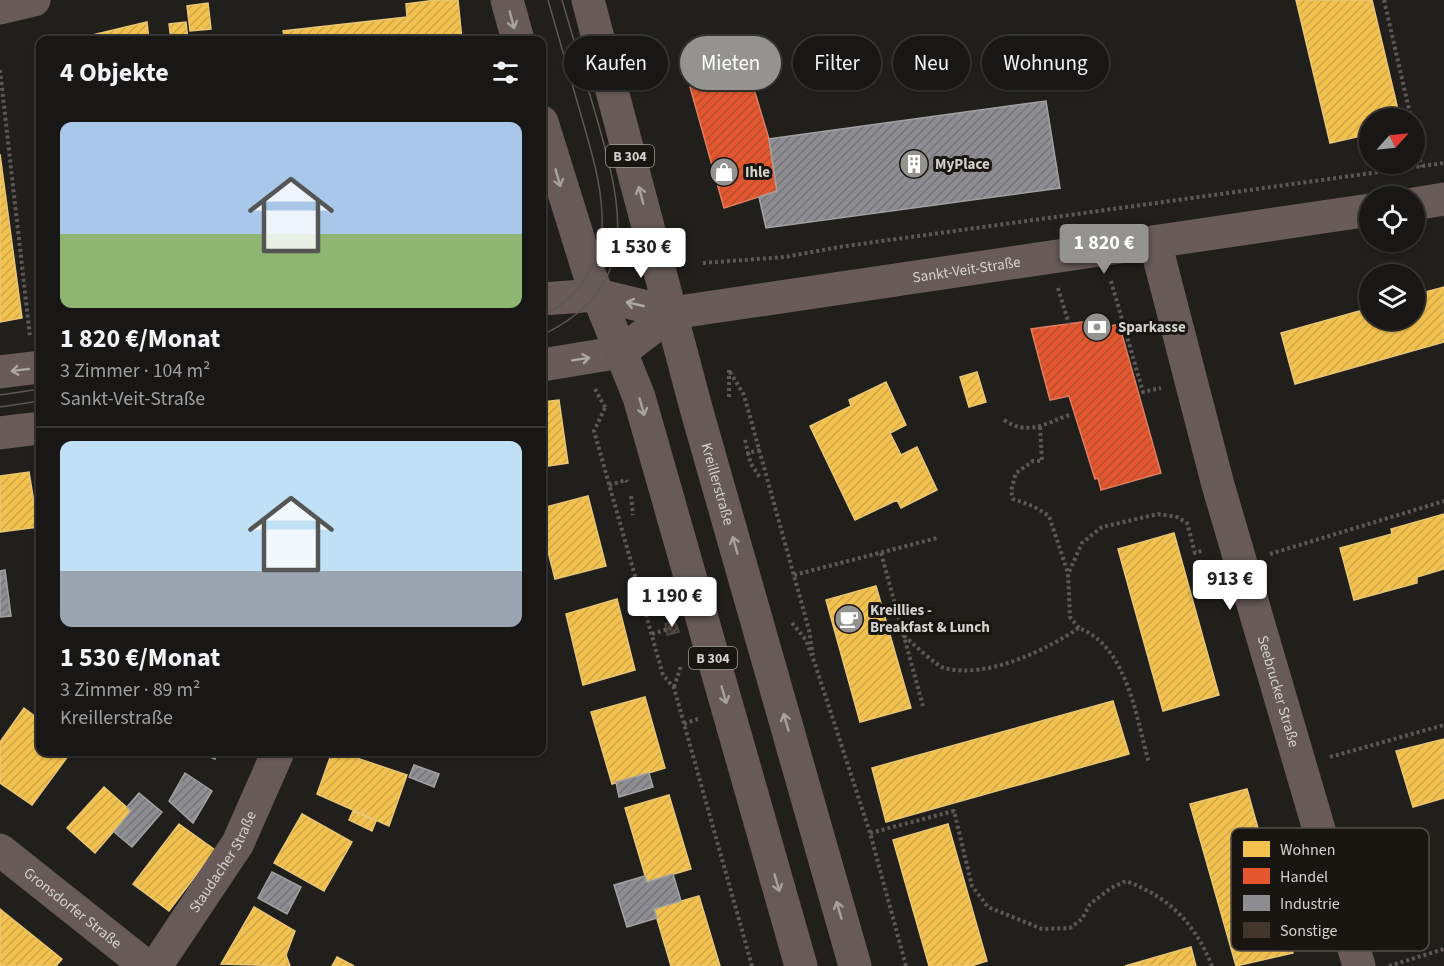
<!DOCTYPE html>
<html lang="de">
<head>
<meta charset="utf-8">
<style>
	body { margin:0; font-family:"Source Sans 3",sans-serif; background:#252422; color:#f1f3f6; height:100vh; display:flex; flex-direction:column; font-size:22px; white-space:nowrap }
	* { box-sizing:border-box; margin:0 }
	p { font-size:20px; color:#9f9fa0 }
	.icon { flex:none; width:33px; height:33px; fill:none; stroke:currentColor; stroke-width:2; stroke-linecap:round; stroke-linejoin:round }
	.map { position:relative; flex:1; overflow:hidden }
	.side { position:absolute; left:36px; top:36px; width:510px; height:720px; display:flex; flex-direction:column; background:#181715; border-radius:12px; box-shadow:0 2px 4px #0004,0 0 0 2px #363634 }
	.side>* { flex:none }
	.hud { position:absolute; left:564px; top:36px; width:570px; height:54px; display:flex; gap:12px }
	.needle { width:39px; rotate:63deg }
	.controls { position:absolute; left:1359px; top:108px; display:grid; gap:12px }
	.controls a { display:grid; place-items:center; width:66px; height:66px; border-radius:50%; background:#181715; box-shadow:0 2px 4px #0004,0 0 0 2px #363634; font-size:30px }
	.price { position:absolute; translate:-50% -51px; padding:0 14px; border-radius:6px; background:#fff; color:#222; font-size:20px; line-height:39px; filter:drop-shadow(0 2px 3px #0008) }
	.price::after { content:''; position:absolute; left:50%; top:36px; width:18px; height:14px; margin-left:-9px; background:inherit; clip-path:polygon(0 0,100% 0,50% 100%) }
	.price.on { background:#949390; color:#fff }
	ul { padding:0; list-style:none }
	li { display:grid; align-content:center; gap:12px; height:318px; padding:0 24px }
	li+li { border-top:2px solid #363634 }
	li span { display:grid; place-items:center; height:186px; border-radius:12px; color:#555 }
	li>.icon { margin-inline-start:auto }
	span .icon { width:108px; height:108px; fill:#fffc; stroke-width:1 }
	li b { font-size:26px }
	h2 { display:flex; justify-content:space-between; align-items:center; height:72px; padding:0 24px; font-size:26px }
	.pill { padding:0 21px; border-radius:27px; background:#181715; box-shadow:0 2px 4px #0004,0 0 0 2px #363634; font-size:21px; line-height:54px }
	.pill.on { background:#949390; color:#fff }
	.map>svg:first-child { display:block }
	.homes { fill:url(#homes-hatch); stroke:#e9c674; stroke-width:1.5 }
	.shops { fill:url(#shops-hatch); stroke:#df7c5e; stroke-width:1.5 }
	.industry { fill:url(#industry-hatch); stroke:#a2a2a4; stroke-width:1.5 }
	.building { fill:url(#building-hatch); stroke:#4e4d4a; stroke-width:1.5 }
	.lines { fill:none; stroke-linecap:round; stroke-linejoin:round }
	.path { stroke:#5e5756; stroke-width:4; stroke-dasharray:3 3; stroke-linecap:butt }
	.street { stroke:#675a59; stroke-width:33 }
	.secondary { stroke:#6a5b5b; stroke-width:33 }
	.primary { stroke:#675a58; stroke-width:33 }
	.tram { stroke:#5f5756; stroke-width:1.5 }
	.oneway { stroke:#a8a29f }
	.oneway2 { stroke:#aea8a6 }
	.labels { text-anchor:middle; stroke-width:6; stroke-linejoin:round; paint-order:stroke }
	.shield { fill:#191611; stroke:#9b9a95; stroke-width:1.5 }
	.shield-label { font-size:14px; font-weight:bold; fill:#d3d2ce }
	.poi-label { font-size:15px; font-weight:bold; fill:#d3d2ce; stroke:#191611; text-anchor:start }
	.street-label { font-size:15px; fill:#d3d2ce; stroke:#191611 }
	.key { fill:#191611; stroke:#514e4a; stroke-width:1.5 }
	.key-label { font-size:16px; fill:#d3d2ce }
</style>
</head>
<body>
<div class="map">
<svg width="1444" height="966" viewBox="0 0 1444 966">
	<defs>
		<pattern id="homes-hatch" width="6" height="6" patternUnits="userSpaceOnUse" patternTransform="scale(1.5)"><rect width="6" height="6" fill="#f2c14e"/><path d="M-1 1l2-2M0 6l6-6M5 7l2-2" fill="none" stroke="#cea74b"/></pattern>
		<pattern id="shops-hatch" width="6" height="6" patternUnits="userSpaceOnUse" patternTransform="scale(1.5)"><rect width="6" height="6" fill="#e4572e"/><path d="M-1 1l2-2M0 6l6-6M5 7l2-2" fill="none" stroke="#b25033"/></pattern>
		<pattern id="industry-hatch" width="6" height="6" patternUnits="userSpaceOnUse" patternTransform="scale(1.5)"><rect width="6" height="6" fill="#8d8d92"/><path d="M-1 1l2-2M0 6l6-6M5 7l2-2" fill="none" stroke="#767679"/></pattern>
		<pattern id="building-hatch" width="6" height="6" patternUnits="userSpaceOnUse" patternTransform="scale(1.5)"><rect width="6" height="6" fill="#42362c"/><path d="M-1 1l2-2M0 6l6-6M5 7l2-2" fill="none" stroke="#5c5249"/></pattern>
	</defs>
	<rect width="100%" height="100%" fill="#201f1c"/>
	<path class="homes" d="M436,0H458L462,40H285L283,31L407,17L406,4Z
		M1296,0H1372L1400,118H1370V134L1330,143Z
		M208,3L211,29L190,31L187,6Z
		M147,22L149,40H93L92,35Z
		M186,22L188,40H171L169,24Z
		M0,154L22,318L0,322Z
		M1444,287V342L1295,384L1281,333L1370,308V320H1414V295Z
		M977,372L986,402L969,407L960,377Z
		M886,382L906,425L890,433L901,455L917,447L937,490L901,508L897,500L855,520L810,426L851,406L849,400Z
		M559,400L568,463L542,467V402Z
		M29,472L38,527L0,532V476Z
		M588,496L606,566L555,579L542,528V508Z
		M1444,514V569L1417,577V583L1354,600L1340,548L1392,534L1391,529Z
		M1174,533L1219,695L1163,711L1118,549Z
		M876,586L911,708L860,722L826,600Z
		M617,599L635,670L583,685L566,614Z
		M645,697L665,768L612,784L591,712Z
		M1113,701L1129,754L886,822L872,768Z
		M24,708L40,720V752H71L32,805L0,783V742Z
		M1444,739V798L1413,807L1396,751Z
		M332,752H339L407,775L389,826L317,794Z
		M104,787L131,811L95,853L67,828Z
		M1247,789L1293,953L1236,966L1190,804Z
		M669,795L691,869L647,882L625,808Z
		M353,811L376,821L372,831L349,820Z
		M302,814L352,842L324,891L274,863Z
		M179,824L215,850L169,911L133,884Z
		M948,824L987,961L971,966H929L893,840Z
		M699,896L720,966H671L654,909Z
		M254,907L295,931L286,955L290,966L221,964Z
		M0,909L62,959L56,966H0Z
		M1191,947L1196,966H1125Z
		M337,957L354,966H332Z"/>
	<path class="shops" d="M748,69L769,139L777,191L724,208L690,87Z
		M1104,319L1107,327L1119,324L1161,473L1101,490L1098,478L1095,479L1069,396L1050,400L1031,329Z"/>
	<path class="industry" d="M1046,101L1060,188L766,228L759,197L777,191L769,139Z
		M40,477V517L35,478Z
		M5,570L11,616L0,617V571Z
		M197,752H218L215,759Z
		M414,765L439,774L434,787L409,777Z
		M185,773L212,791L193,823L169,801Z
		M649,773L653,787L619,797L616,782Z
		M139,793L162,812L132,847L114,832L131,811L127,807Z
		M272,872L301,887L287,914L258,898Z
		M673,874L681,901L654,909L657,918L627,927L614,885L645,876L647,882Z"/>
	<path class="building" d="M675,621L679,632L667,635L665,624Z"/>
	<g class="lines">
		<path class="path" d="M1384,0L1411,118
			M0,70L30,337
			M1414,136L1422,167
			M703,263L785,257L839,247L1444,163
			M1111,281L1143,392L1161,388
			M1058,288L1069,324
			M730,372L744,395L809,630L813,655
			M595,389L606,409
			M729,397V370
			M605,408L594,431L663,675L674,688L752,966
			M1004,420C1028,436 1044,424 1069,415
			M1040,427L1042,461H1033L1016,473L1011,491L1013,499L1033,506L1049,516L1068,573
			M745,440L748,453
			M760,450L748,453L751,464L761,479
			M609,485L626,480L627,482
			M631,496L633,515
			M881,553L923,706
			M1270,554L1444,501
			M794,575L937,538
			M792,623L806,640L815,664L870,833L906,966
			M1079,628L1070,617L1068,574L1082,543L1102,527L1158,514L1177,517L1187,523L1195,553L1204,550
			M652,634L671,628
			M904,636C913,643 935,665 944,668C987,679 1044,651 1079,628C1128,647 1136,718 1149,763
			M674,687L681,666
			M684,724L698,719
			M1330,757L1444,725
			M870,833L954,811L972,886L988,907L1042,929L1070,928L1082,919L1090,904L1111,888L1126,881C1170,898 1194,922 1212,966
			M1389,966L1444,949"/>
		<g class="street">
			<path d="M0,8L34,0"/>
			<path id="s1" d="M1155,242L1218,485L1359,966"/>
			<path id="s2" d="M0,850L146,966"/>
			<path id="s3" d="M156,966L238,843L278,752"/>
		</g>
		<g class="secondary">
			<path d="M1414,204L1444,199"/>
			<path id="s4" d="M542,299L598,295L672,313L1370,210"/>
			<path d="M542,365L621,352L672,313"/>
			<path d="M0,372L40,367"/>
			<path d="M0,433L40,428"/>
		</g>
		<g class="primary">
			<path d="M507,0L518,40"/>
			<path id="s5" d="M588,0L696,408L855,966"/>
			<path d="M542,122L589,273L639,397L801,966"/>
		</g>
		<path class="tram" d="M542,317C628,269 603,192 581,115C570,77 559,38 548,0
			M542,335C643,287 622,207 597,119C585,79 574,40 562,0
			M0,395L40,389
			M0,407L40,401"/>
	</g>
	<defs><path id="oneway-shaft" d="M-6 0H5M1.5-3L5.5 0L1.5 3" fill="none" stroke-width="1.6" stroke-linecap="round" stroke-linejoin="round" transform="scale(1.5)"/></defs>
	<g class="oneway">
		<use href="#oneway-shaft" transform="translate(512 20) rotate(75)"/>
		<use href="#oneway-shaft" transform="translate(558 178) rotate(74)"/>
		<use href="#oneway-shaft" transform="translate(641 195) rotate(-105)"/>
		<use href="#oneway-shaft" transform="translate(642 407) rotate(74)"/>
		<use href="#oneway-shaft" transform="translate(735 545) rotate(-106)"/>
		<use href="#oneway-shaft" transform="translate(724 695) rotate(74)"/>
		<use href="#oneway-shaft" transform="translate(786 722) rotate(-106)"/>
		<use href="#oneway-shaft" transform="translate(777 883) rotate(74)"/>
		<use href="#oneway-shaft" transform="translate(839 910) rotate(-106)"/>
	</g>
	<g class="oneway2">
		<use href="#oneway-shaft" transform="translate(635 304) rotate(-167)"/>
		<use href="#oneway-shaft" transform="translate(581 359) rotate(-9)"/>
		<use href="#oneway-shaft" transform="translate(20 370) rotate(173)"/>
	</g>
	<defs>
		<g id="building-disc" transform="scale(1.5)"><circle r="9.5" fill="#949390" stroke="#191611"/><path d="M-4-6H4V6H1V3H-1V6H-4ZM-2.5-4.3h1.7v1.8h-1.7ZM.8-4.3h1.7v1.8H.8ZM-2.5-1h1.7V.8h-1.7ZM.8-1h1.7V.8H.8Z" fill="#fff"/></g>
		<g id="shop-disc" transform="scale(1.5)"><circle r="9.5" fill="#949390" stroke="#191611"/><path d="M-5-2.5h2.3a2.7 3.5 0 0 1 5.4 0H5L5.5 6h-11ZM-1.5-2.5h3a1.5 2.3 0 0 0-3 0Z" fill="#fff"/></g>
		<g id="bank-disc" transform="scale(1.5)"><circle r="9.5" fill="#949390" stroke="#191611"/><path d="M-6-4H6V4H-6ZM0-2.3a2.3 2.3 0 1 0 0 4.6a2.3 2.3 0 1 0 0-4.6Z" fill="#fff"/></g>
		<g id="cafe-disc" transform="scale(1.5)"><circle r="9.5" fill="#949390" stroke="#191611"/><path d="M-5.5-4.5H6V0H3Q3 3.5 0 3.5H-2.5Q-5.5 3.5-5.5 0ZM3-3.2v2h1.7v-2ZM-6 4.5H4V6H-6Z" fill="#fff"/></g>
	</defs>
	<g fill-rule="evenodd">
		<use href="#building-disc" x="914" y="164"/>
		<use href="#shop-disc" x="724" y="172"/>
		<use href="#bank-disc" x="1097" y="327"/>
		<use href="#cafe-disc" x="849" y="619"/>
	</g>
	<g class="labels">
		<g class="shield">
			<rect x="606" y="145" width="48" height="22" rx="4.5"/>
			<rect x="689" y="647" width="48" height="22" rx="4.5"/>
		</g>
		<g class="shield-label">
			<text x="630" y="161">B 304</text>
			<text x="713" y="663">B 304</text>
		</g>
		<g class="poi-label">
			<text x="935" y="169">MyPlace</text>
			<text x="745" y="177">Ihle</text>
			<text x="1118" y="332">Sparkasse</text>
			<text x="870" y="615">Kreillies -<tspan x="870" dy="17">Breakfast &amp; Lunch</tspan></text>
		</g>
		<g class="street-label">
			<text dy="5" stroke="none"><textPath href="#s4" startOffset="430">Sankt-Veit-Straße</textPath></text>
			<text dy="5" stroke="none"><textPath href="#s5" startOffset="501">Kreillerstraße</textPath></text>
			<text dy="5" stroke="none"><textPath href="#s1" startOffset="466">Seebrucker Straße</textPath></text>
			<text dy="5" stroke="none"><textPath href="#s3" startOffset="124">Staudacher Straße</textPath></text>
			<text dy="5" stroke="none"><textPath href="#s2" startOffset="93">Gronsdorfer Straße</textPath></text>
		</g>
	</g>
	<rect x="1231" y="828" width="198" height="123" rx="9" class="key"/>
	<rect x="1243" y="841" width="27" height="16" fill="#f2c14e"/>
	<rect x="1243" y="868" width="27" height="16" fill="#e4572e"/>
	<rect x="1243" y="895" width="27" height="16" fill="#8d8d92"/>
	<rect x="1243" y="922" width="27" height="16" fill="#42362c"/>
	<g class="key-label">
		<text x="1280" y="855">Wohnen</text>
		<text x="1280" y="882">Handel</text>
		<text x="1280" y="909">Industrie</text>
		<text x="1280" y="936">Sonstige</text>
	</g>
</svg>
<div class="controls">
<a><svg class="needle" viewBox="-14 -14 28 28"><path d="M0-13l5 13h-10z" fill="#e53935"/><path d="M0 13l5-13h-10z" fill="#9f9fa0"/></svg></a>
<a><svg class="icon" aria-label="locate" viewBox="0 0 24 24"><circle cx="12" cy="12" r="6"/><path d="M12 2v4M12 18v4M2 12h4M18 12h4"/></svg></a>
<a><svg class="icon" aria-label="layers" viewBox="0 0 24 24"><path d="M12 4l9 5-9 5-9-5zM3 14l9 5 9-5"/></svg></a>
</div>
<b class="price on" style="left:1104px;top:275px">1 820 €</b>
<b class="price" style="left:641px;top:279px">1 530 €</b>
<b class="price" style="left:1230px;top:611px">913 €</b>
<b class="price" style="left:672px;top:628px">1 190 €</b>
<div class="hud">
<a class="pill">Kaufen</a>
<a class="pill on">Mieten</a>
<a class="pill">Filter</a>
<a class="pill">Neu</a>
<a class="pill">Wohnung</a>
</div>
<section class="side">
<h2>4 Objekte<svg class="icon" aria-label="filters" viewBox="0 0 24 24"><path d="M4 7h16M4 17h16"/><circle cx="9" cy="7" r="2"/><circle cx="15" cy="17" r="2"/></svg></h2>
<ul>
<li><span style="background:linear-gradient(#a9c7e8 60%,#8fb573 0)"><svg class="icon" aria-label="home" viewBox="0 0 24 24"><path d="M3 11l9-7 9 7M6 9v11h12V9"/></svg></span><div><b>1 820 €/Monat</b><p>3 Zimmer · 104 m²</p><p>Sankt-Veit-Straße</p></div></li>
<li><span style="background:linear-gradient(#bfe0f5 70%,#9aa5b1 0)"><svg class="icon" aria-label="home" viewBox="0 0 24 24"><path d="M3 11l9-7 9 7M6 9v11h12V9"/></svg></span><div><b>1 530 €/Monat</b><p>3 Zimmer · 89 m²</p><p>Kreillerstraße</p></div></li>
</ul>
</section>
</div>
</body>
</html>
